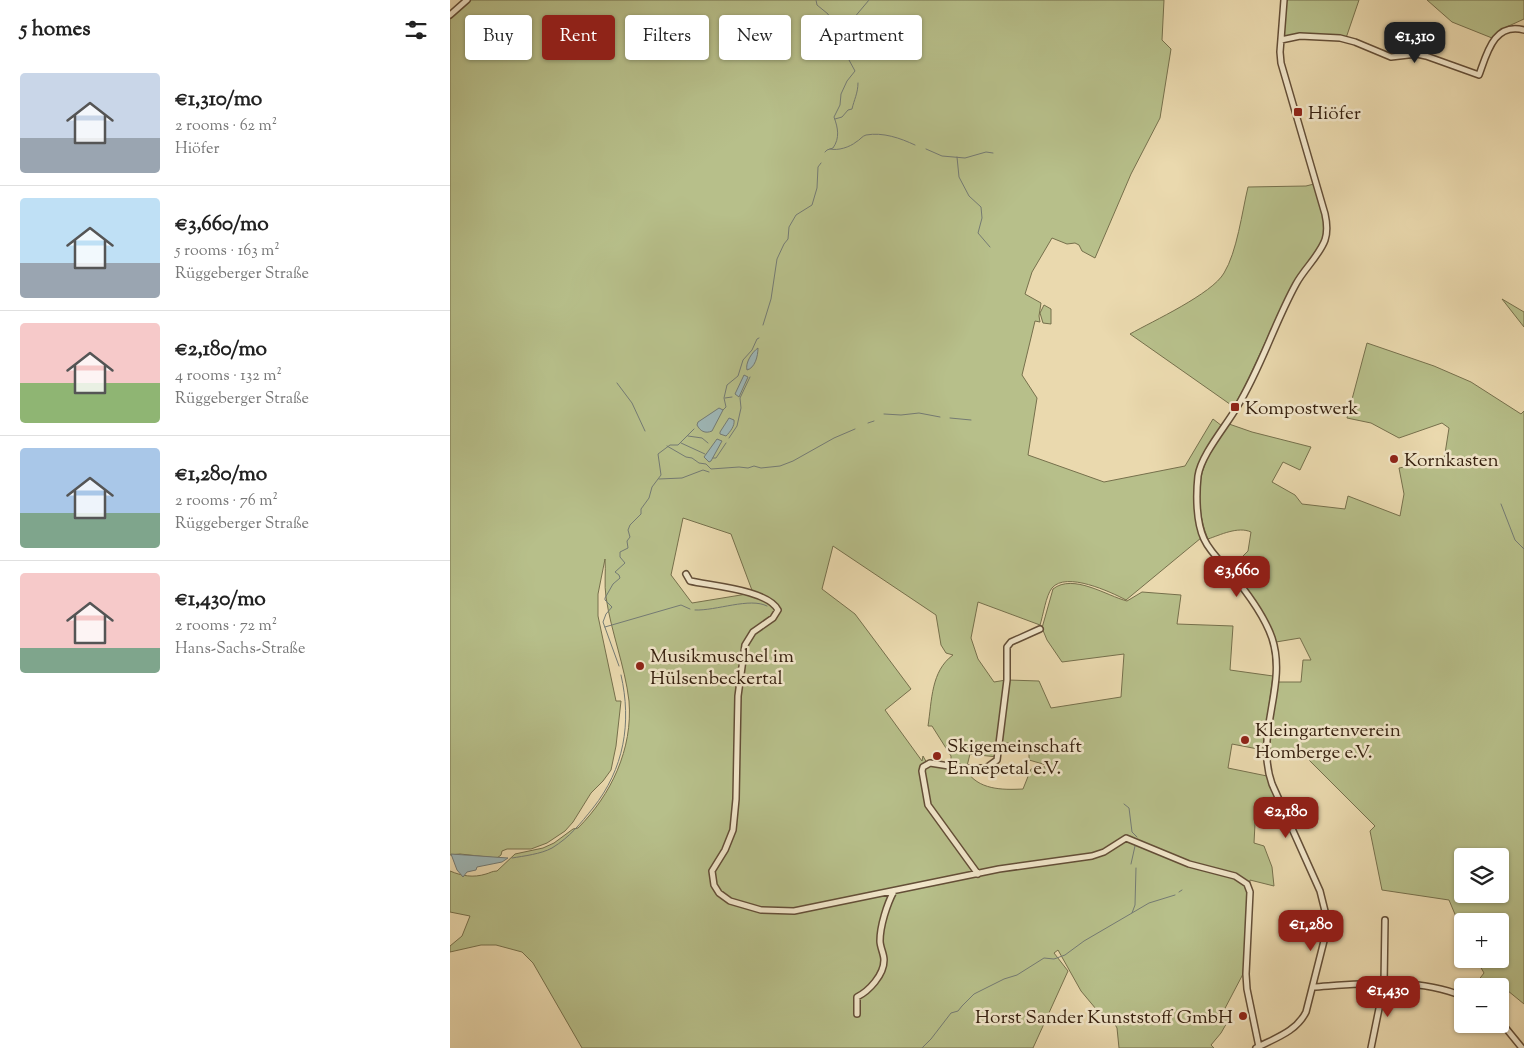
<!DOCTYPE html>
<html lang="en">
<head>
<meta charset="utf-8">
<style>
	body { margin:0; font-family:"Sorts Mill Goudy",serif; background:#f6f6f6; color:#222; height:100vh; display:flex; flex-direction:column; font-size:19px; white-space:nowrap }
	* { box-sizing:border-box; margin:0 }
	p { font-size:16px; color:#767676 }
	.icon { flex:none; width:28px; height:28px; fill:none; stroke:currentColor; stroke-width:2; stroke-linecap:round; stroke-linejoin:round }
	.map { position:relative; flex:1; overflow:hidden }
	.drawer { display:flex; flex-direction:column; background:#fff; width:450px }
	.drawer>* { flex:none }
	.top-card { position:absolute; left:15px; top:15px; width:475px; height:45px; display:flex; gap:10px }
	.controls { position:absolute; left:1004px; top:848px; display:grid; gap:10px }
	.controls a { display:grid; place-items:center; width:55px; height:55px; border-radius:5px; background:#fff; box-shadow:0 1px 4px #0004; font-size:25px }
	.price { position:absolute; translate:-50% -42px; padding:0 11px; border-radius:10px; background:#8f2418; color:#fff; font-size:16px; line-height:32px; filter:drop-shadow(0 1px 2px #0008) }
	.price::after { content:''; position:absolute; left:50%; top:30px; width:15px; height:11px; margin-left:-8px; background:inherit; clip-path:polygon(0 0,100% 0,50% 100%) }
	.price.current { background:#222; color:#fff }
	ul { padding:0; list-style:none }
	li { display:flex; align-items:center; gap:15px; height:125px; padding:0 20px }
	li+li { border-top:1px solid #e0e0e0 }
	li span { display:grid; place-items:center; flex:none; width:140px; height:100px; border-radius:5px; color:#555 }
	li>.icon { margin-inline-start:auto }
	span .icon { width:60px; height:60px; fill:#fffc; stroke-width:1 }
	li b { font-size:21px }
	h2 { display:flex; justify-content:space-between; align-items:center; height:60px; padding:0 20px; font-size:21px }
	.chip { padding:0 18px; border-radius:5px; background:#fff; box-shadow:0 1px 4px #0004; font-size:18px; line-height:45px }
	.chip.current { background:#8f2418; color:#fff }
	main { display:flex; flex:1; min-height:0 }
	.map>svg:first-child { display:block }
	.green { fill:#b7bf8a; stroke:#76704c; fill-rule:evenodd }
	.water { fill:#9eb7b7; stroke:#747b74 }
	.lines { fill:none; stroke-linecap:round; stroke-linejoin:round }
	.stream { stroke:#747b74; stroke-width:1 }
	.minor-casing { stroke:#634e37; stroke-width:8 }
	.minor { stroke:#f1e6ca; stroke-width:5 }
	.poi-dot { fill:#8f2418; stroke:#f1e6ca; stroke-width:2 }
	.labels { text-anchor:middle; stroke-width:5; stroke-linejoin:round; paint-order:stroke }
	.poi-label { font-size:19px; fill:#36200f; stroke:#f1e6ca; text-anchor:start }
</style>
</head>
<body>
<main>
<section class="drawer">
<h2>5 homes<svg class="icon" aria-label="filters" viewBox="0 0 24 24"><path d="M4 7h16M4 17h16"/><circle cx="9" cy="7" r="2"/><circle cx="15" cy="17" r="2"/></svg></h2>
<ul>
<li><span style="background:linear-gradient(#c9d6e8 65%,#9aa5b1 0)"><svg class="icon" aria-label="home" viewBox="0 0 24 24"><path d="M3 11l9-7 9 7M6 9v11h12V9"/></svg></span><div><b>€1,310/mo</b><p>2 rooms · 62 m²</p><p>Hiöfer</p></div></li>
<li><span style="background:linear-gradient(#bfe0f5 65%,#9aa5b1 0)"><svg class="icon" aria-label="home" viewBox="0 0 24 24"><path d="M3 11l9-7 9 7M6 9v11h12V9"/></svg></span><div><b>€3,660/mo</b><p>5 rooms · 163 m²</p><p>Rüggeberger Straße</p></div></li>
<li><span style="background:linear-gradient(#f6c9c9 60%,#8fb573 0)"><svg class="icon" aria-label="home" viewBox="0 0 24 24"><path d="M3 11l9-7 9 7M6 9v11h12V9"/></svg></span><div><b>€2,180/mo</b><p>4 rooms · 132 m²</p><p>Rüggeberger Straße</p></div></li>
<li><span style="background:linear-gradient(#a9c7e8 65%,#7fa58c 0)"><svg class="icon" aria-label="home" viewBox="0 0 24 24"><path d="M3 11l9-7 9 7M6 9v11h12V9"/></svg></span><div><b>€1,280/mo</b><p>2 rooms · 76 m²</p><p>Rüggeberger Straße</p></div></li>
<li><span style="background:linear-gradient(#f6c9c9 75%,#7fa58c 0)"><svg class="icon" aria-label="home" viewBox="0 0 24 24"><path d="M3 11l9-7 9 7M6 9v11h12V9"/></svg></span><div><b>€1,430/mo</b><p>2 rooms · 72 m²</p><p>Hans-Sachs-Straße</p></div></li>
</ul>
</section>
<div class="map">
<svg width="1074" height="1048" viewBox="0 0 1074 1048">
	<rect width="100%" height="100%" fill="#ead9ae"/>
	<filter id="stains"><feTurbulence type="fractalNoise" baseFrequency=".004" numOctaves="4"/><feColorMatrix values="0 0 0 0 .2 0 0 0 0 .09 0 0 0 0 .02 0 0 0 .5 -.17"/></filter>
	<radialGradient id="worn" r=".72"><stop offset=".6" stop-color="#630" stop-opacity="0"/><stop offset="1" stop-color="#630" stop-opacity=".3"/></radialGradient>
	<path class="green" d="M19,0H714L712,40L721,49L710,118L681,174L645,258L632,251L629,245L625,243L617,244L602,238L582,272L575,294L591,303L589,316L590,322L585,321L572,375L587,398L578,455L654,482L735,466L763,419L772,426L749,463L745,502L748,528L751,538L676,600C661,592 616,571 602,588C596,595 593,616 590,625L528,602L521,638L528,659L544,682L556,680L547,757L520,754L516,770C528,790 552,790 573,789L581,769L600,766L579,760V746L550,742L558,680L589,681L601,708L671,697L674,654L612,662L597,640L592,628L603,589C623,573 657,596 677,601L692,592L731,595L727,624L783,626L780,670L823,676L813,750L782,744L778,768L817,776L819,782L830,804L828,806L806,805L804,843L814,846L822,867L824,886L800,880L793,974L772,1014L779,1019L771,1033L761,1045L764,1048H669L667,1028L662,1019L646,1009L631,991L608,950L604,953L618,971L583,1048H132L83,963L72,952L46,945H31L0,952V946L12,936L20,916L0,912V871C12,876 23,878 36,874C40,873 42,871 47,871L65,854L93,848L104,843L123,829L128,828C161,795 183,749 179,701C175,666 161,632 156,597C154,585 156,571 155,559L148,594V616L166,701H171L166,746L161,770L153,781L141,793L123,822L115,831L97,843L81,849H57L52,851L51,855L47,858L10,854L0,855V17ZM233,518L281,534L303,593L242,603L221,575ZM383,546L486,615L491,645L496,653L503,655C481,671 482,700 478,726H482L501,756V768L478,765L473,756L472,761L435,710L461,689L405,614L372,589Z
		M836,0H909L895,41C874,38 854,37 833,41Z
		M977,0H1074V19L1050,30L1042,38L1002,22Z
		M864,184C868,200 877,220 873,236C870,251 847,276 839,292C820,330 804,369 784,407L680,334C703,321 762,294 774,273C787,252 792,212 798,187L856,186Z
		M1052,299L1074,312V327Z
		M594,305L601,309V324L593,323L590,313Z
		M917,343L984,366L1021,382L1071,414L1074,411V1004L1052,986L1050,988V986H1024L1034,973L1026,959H1050V921H1012V931L999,900L932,890L920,831L925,826L857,758L819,759L818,746L827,682H851L853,660H861L850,638L826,642L820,627L780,569L798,551L801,532C788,526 770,535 758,539C749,518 746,488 754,467C759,451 771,437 779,424L802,432L861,447L850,470L833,462L822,482L845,495L852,504L895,509L898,496L950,516L954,494L949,468L994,460L999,428L992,423L949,438L921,423L897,418ZM1012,856H1050V894H1012Z"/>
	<path class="water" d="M308,348C308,356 305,368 297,370C295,363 302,352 308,348Z
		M294,375L298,377L289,397L285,394Z
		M269,408L273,410L262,431C255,434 250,431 247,425L248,422Z
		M279,418L284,420C285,426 280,432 276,436L270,434V432Z
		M267,439L272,441L261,461L259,462L254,457Z
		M1,854L58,858L52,862L27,867L26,870L17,872L13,877L7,870Z"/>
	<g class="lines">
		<path class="stream" d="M366,0L367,5L378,14L385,30L393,38L399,60L405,71L397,81L391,94L390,105L384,117C388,128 390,138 383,148L377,150L375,152
			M393,36L403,19L419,0
			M385,119L392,117L398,110L402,109C404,100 408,93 408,83
			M380,149C388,151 400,147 406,142C410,140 412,136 416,135C433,132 450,138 465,145
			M476,149L492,156L515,158L536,152L543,153
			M507,157L509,177L519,196L531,207L532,218L528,233L540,247
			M313,325L321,299L327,259L334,244L338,239L339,227L346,215L362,205L367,188L368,167L371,163
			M167,383L182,403L195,431
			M275,398L282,397
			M273,410L276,407L274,398L277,385L288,376L293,360L302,350L307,339L309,338
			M434,414L451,415L469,413L490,417
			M500,418L521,420
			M418,423L424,421
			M238,436L252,438L258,443
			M279,438L287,426L291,408L290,398L300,377
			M231,443L255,454
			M217,446L236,457L242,458L249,463L256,464L261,469L289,467L298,468L304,466L311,468L330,466L343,461L384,438L405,429
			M263,458H266L276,443
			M209,479L232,478L253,470L259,472
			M1051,504L1065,540L1074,549
			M245,610C266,611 300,597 317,606
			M155,627L231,605L240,609
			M169,666L153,622L156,614L162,607L155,600V598L163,584L170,578L169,575L165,572L175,563L170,557V552L178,548L177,541L180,537L178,530L180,525L191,514V509L199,498L202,487L211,475L208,454L220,445H228L244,429
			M674,804L679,808L682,832L687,837
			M62,858C74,856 91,854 102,848C120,837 130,824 143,808C174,769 182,723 171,675
			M681,864L685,846
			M729,892L732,890
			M682,913L699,903L725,895
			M472,1048L481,1039L501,1013L508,1011L512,1006L524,994L554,979L567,975L594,958L604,959L615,955L634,941L682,913L685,905L686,868"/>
		<g class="minor-casing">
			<path id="minor" d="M0,15L17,0
				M831,40L850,36L890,38L905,42L941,57L967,54L976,56L1029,75C1037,53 1044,22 1074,30
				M236,574L240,581C262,586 318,590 328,610L323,618L303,632L295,645L288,696L286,799L283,830L275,850L262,871L264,885L269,893L280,901L311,910L344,911L549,869L642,856L654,852L676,838L739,864L785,876L797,884L800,892L796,974L797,989L809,1047
				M528,874L478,805L472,771L473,767L480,763L512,768H536L547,760L557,680V647L561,642L590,629
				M863,987C909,984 969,977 1012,996
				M407,1014V997C419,991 434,975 434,960C434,954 430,947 430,941C430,926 437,904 444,891
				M1050,1021L1072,1048
				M806,1048C825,1038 846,1032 856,1012L876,933L875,911L870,891L822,784C804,733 838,686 822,638C814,615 796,591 780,572C771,562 760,552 754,539C746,522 746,495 748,476C751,455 776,426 787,407C811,368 824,324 846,284C854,269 869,256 875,240C878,231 877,223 875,214L831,63L830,52L834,0
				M921,1048L934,984L935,920"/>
		</g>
		<use href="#minor" class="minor"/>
	</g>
	<g class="poi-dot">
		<rect x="843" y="107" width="10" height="10" rx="2.5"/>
		<rect x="780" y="402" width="10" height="10" rx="2.5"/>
		<circle cx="944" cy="459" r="5"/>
		<circle cx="190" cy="666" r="5"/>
		<circle cx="795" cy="740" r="5"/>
		<circle cx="487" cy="756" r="5"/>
		<circle cx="793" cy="1016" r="5"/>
	</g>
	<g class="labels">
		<g class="poi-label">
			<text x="858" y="119">Hiöfer</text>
			<text x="795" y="414">Kompostwerk</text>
			<text x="954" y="466">Kornkasten</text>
			<text x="200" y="662">Musikmuschel im<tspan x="200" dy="22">Hülsenbeckertal</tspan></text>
			<text x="805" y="736">Kleingartenverein<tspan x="805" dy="22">Homberge e.V.</tspan></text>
			<text x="497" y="752">Skigemeinschaft<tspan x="497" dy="22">Ennepetal e.V.</tspan></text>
			<text x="783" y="1023" text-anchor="end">Horst Sander Kunststoff GmbH</text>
		</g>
	</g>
	<rect width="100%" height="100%" filter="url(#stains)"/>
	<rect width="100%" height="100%" fill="url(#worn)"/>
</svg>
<div class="controls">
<a><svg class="icon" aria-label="layers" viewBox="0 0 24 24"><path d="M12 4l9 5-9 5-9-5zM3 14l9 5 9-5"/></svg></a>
<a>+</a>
<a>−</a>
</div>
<b class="price current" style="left:965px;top:64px">€1,310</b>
<b class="price" style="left:787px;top:598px">€3,660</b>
<b class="price" style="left:836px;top:839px">€2,180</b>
<b class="price" style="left:861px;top:952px">€1,280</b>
<b class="price" style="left:938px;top:1018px">€1,430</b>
<div class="top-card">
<a class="chip">Buy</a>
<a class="chip current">Rent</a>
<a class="chip">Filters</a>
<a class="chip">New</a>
<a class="chip">Apartment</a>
</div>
</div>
</main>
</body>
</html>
